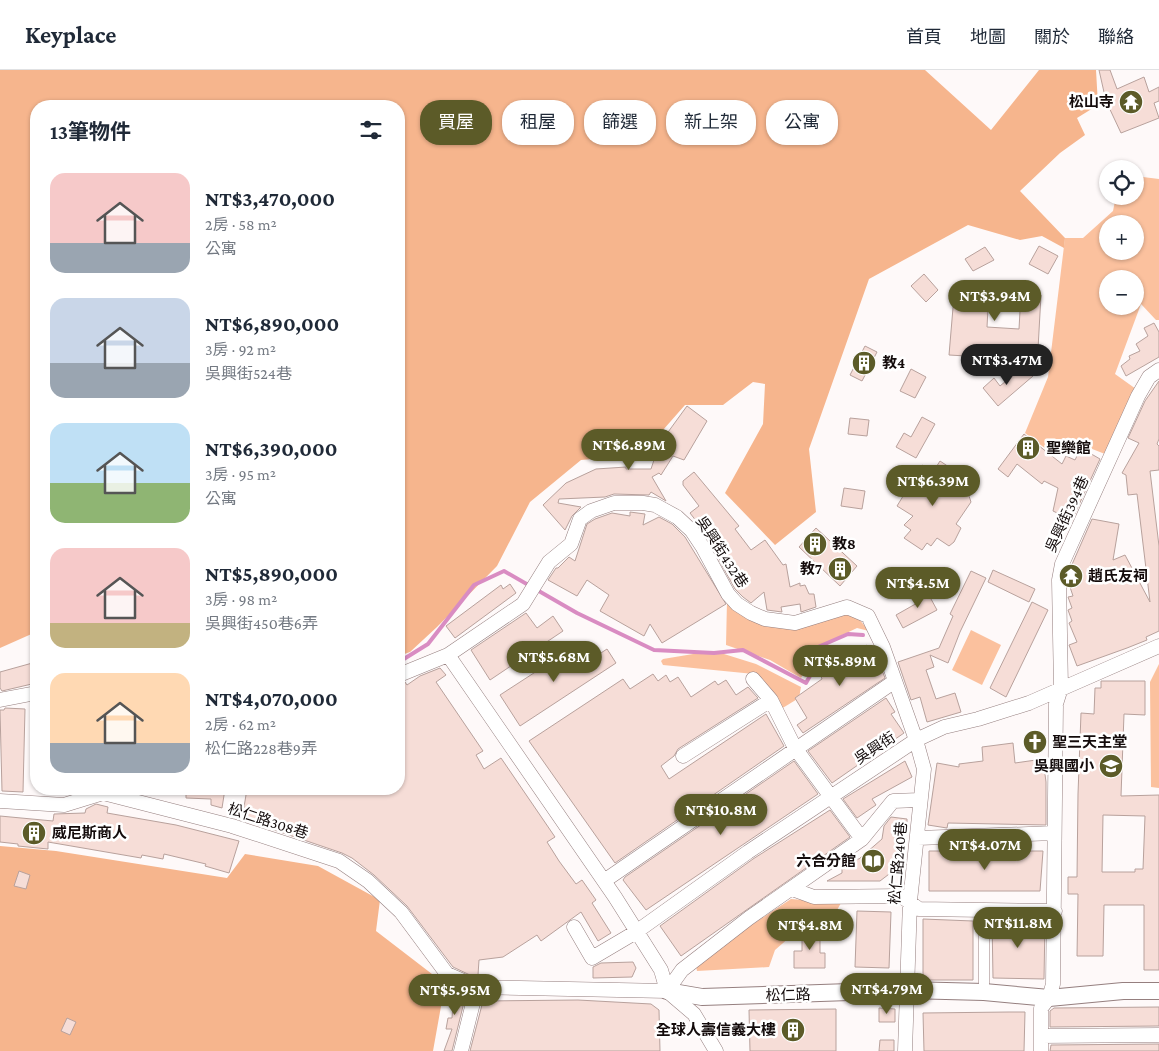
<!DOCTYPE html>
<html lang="zh-TW">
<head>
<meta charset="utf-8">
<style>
	body { margin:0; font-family:"Crimson Pro","Noto Sans TC",serif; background:#f6f6f7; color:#1f2937; height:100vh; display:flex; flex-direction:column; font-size:19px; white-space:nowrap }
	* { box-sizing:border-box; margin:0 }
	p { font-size:16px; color:#747a83 }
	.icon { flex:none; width:28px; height:28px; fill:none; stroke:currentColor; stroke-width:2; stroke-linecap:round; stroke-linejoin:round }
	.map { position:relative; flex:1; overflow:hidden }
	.drawer { position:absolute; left:30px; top:30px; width:375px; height:695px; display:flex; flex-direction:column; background:#fff; border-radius:20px; box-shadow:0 1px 4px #0004 }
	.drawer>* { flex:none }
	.guide { position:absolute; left:420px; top:30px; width:475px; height:45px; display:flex; gap:10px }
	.controls { position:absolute; left:1099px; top:90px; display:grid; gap:10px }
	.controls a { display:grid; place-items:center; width:45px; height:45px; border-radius:50%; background:#fff; box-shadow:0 1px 4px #0004; font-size:25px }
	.price { position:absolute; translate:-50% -42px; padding:0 11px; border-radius:18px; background:#5c5b28; color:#fff; font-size:16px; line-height:32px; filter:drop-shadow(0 1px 2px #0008) }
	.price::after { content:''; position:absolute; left:50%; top:30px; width:15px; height:11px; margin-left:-8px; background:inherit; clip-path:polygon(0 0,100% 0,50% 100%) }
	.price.active { background:#222; color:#fff }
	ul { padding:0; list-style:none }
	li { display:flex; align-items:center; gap:15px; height:125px; padding:0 20px }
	li span { display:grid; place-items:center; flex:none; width:140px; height:100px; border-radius:15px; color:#555 }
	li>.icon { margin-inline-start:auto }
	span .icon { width:60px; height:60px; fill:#fffc; stroke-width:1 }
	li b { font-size:21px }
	h2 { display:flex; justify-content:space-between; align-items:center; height:60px; padding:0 20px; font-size:21px }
	.tag { padding:0 18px; border-radius:20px; background:#fff; box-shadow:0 1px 4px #0004; font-size:18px; line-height:45px }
	.tag.active { background:#5c5b28; color:#fff }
	header { display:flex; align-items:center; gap:30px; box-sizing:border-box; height:70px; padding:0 25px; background:#fff; border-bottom:1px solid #e0e1e3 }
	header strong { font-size:24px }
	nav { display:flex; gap:28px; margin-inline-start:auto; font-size:18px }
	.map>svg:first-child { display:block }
	.green { fill:#fbc19e; fill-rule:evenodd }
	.forest { fill:#f6b58d }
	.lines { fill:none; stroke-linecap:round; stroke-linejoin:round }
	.stream { stroke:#d98cc2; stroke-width:4 }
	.building { fill:#f6ddd7; stroke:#b8a19c; fill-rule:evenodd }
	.pedestrian-casing { stroke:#957f7f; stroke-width:11 }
	.minor-casing { stroke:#957f7f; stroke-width:15 }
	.tertiary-casing { stroke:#957f7f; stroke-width:18 }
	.pedestrian { stroke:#fff; stroke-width:10 }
	.minor { stroke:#fff; stroke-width:14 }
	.tertiary { stroke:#fff; stroke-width:16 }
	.labels { text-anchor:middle; stroke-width:5; stroke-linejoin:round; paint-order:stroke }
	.poi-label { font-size:15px; font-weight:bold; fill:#130b0b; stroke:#fff; text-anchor:start }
	.street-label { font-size:15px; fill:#130b0b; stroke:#fff }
</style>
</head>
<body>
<header>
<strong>Keyplace</strong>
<nav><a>首頁</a><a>地圖</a><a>關於</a><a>聯絡</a></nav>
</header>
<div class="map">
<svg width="1159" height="981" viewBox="0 0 1159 981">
	<rect width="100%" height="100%" fill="#fef9f9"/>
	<path class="green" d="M1135,106L1159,109V250H1156L1141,234L1115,304L1136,319L1105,384L1082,375L1054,385L1025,363L1048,307L1065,168H1083L1113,141L1116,126H1135ZM1108,154H1135V181H1108ZM1108,209H1135V236H1108Z
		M727,531L761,552L853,542L869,561L857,558L817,577L809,584L805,601L801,608L770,590L726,575Z
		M971,560L1001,575L982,615L952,600Z
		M705,582L724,584L756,594L801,617L799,628L781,639L754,604L663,595L661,591L663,589Z
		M1159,594V718L1151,717L1150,612Z
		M791,829L841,833L836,842C819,842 806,845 790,852V867L775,880L769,897L697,901L695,892Z"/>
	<path class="forest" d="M0,0H925L991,60L1039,0H1096L1098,35L1077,48L1085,65L1060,83L1020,121L1065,168L1064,178L1042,166L1020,170L968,155L869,209L809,379L816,442L775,475L725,423L763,354L765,314L753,312L723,335H685L641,385L581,390L530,432L497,496L437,557L410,582L399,586V36H36V562L0,578Z
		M0,776L56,781L227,808L245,784L318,796L380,830L376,861L445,914L433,981H0Z"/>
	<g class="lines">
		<path class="stream" d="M399,592L428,574L474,515L504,501L577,543L654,580L714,583L743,580L806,613L811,604L809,592L818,577L848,564L863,565"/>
	</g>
	<path class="building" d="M1099,0H1110L1117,19L1144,7L1149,22L1159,17V31L1154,33L1159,48L1121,63L1106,31Z
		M1039,176L1058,186L1048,204L1029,194Z
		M985,177L994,190L973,201L965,189Z
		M924,204L938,220L926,232L911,216Z
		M980,216L1026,221L1025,224L1041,225L1038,279L984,276L983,287L949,285L954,226L979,228ZM988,238L1020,241L1019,259L987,257Z
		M1154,253L1159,262V287L1126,306L1121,296L1130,289L1129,286L1140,281L1136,274L1148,266L1144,258Z
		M865,276L877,282L862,311L850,305Z
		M1024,296L1033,306L998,336L983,318L994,308L1000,316Z
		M911,299L926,307L915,328L900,321Z
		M1159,311V369L1157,374L1159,376V400L1150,401L1159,476V561L1146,567L1147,570L1127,578L1077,596L1069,575L1077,572L1069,553L1072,551L1068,540L1072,538L1068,527L1073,526L1068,511L1072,510L1070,499L1092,449L1119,454L1113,490L1125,485L1150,532L1137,424L1128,425L1126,405L1122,403L1139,373L1128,368L1145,331Z
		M687,336L707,351L684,390L673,386L661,405L659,403L652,407L666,431L651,422L649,425L614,424L605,427L559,429L558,433L581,437L572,446L565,460L543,435L566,413L596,399L626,397V399H651L657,381L655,380Z
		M922,347L935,354L916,388L896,377L904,363L911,367Z
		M850,348L869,350L867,366L848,364Z
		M1024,364L1062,394L1066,386L1075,390L1081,378L1100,389L1072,450L1053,441L1058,418L1044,411L1042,414L1017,394L1008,407L998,399Z
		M940,391L952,399L941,419H961L969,426L971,432L956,454L961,458L954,472L949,476L937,468L931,476L927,473L922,480L904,468L911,460L904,455L913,446L897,436L905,423L902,421L922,395L933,402Z
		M694,402L739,456L735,459L751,480L765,470L783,495L786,494L790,517L800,513V516L805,515L809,524H814L816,537L801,542L800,534L781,537L782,542L767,540L764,522L751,533L743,527L735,519L719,490L724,487L690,443L699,436L683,415V411Z
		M844,418L865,421L862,439L841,436Z
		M630,442L645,444L643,455L659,447L672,454L685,467L726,534L662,573L650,554L644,566L600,541L609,525L587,510L577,526L548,510L556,498H558L569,487L575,491L587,454L595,449L612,443L630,446Z
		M816,458L857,496L840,516L799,477Z
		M993,500L1035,519L1029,532L988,512Z
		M971,501L986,508L960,562L948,593L930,585L934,597L926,600L936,629L955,623L961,642L927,652L920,627L911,630L898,592L939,578L953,546L950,544Z
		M510,514L516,523L455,568L446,556L501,515L503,519Z
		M924,516L937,540L903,558L896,545L919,532L914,522Z
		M1032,532L1048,540L1006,627L990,618Z
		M526,543L537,558L553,546L563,561L490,610L471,580Z
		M577,575L587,592L607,579L616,593L520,656L500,625Z
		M867,575L880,595L885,608L803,663L797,655L807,648L795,628L822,609L821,606Z
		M36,592V613L2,621L0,618V602Z
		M440,598L446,605L436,612L483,681L476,685L484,699L501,688L555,767L547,772L559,791L576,814L582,810L596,830L592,833L611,863L598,871L581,842L541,871L537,865L503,887L479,890L478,905H470L453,897L407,836L374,805L352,788L342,783L242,749L247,719H399V616L405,612L407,615L420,606Z
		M653,604L658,611L666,605L670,612L678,607L691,627L715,611L718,615L726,610L736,625L748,617L758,628L678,679L674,686L661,696L669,709L766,644L784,676L615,793L529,671L623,609L630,619Z
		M1101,611H1145V645L1124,644L1121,726L1159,725V900H1144V835H1104L1103,886H1077L1078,824H1068V807H1077L1078,724L1081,643L1094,644L1095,618H1101ZM1103,745L1145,746L1143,799H1135V802H1102Z
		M886,628L895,642L891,644L904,663L832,713L808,681Z
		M5,638L25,639L23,722L2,721L0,640H4Z
		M1013,673L1015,693L1043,689L1046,712V755L948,753L947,758L928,755L937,693L959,697V694L983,691L982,677Z
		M794,691L818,724L646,840L623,810L625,807Z
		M905,691L912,707L872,729L876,735L857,748L843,729Z
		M186,719H225L222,738L211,735V729L186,728Z
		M96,734L108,737L107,743L176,755L239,771L229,803L205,796L206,794L164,784L163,789L142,785L141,788L48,772V779L18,776V774L0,772V746L53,751L54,744L85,743L86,739Z
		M830,740L850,767L681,886L660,856L753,789Z
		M891,747L907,749V758L902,760L897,798L880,811H827L842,803V794L849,789H859L882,769L884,756Z
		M929,781H1043L1040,821H929Z
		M19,801L30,805L26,819L14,816Z
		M857,841L891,842L889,898L855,897Z
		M923,849L973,851V910H923Z
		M992,849L1045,851L1044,909L993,908Z
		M802,859H820V883H825V898H794V881H802Z
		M633,892L636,898L632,907L593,908V897L601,893Z
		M458,918L466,924L452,981H444L452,959H446L448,948H452L453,934L448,925Z
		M578,930L651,934L659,940L660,981H470L483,931Z
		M1159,937V956L1050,957V941L1054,938Z
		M879,938L895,939V952H879Z
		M836,939V981H750L749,940Z
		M1009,942H1025L1024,981H924L923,943Z
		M67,948L76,952L70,965L61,961Z
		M880,970H894V981H879Z
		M1159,974V981H1050L1051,975Z"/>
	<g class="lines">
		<g class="pedestrian-casing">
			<path id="pedestrian" d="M984,922V840"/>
		</g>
		<g class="minor-casing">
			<path id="minor" d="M448,585L615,827L661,900L667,921L694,944L716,981
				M399,605L448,585L523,534L549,492L571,474L580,449L591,441L614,433H643L655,435L677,447L692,461L702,476L728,524L737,534L751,543L765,549L795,553L847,537L868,546L883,577L916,670L924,699L910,831L905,981
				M753,609L771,630L795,678L862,769
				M0,630L36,623
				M683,686L771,630
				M0,731L64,735L103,723L232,756L339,791L368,811L401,842L447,904L477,917L667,921
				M918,768L1054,763
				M604,811L895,611
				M792,819L814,827L901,826L919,839L1055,841
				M574,857L592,888L636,862L748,782L916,670L944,657L978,649L1029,633L1159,576
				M667,921L682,900L749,848L862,769L893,731L919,730
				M1041,966L1159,965
				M461,981L477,917
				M1041,981V938L1049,928L1053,914L1056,634L1061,618L1059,510L1062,494L1138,326L1149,307L1159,300"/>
		</g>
		<g class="tertiary-casing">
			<path id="tertiary" d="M667,921L702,927L908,920L984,922L1049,928L1123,921H1159"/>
		</g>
		<use href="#pedestrian" class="pedestrian"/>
		<use href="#minor" class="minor"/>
		<use href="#tertiary" class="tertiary"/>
	</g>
	<defs>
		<g id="temple-disc" transform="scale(1.25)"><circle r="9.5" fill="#5c5b28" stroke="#fff"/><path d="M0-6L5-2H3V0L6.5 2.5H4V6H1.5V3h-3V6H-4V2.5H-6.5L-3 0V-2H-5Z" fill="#fff"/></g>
		<g id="building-disc" transform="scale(1.25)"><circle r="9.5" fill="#5c5b28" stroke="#fff"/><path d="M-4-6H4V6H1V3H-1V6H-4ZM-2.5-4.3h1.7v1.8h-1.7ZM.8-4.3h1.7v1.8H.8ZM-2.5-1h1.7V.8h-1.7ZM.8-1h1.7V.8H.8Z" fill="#fff"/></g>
		<g id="church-disc" transform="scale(1.25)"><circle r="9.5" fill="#5c5b28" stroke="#fff"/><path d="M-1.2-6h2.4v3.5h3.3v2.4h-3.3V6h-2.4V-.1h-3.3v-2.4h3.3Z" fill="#fff"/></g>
		<g id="school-disc" transform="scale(1.25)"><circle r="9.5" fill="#5c5b28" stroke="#fff"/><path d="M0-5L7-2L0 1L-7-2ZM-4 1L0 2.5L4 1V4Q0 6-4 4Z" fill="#fff"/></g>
		<g id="library-disc" transform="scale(1.25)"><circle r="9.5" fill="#5c5b28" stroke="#fff"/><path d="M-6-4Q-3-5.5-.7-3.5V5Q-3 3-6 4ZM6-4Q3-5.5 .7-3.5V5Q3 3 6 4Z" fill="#fff"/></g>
	</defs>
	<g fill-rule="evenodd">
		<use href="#temple-disc" x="1131" y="32"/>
		<use href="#building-disc" x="864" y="293"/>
		<use href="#building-disc" x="1028" y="378"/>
		<use href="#building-disc" x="815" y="474"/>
		<use href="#building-disc" x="840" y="499"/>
		<use href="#temple-disc" x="1071" y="506"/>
		<use href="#church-disc" x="1035" y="672"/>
		<use href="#school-disc" x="1111" y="696"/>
		<use href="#building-disc" x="34" y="763"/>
		<use href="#library-disc" x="873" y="791"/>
		<use href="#building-disc" x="793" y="960"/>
	</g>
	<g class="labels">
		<g class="poi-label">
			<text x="1114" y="37" text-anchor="end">松山寺</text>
			<text x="882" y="298">教4</text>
			<text x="1046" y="383">聖樂館</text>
			<text x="832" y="479">教8</text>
			<text x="822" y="504" text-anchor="end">教7</text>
			<text x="1088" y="511">趙氏友祠</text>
			<text x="1052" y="677">聖三天主堂</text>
			<text x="1094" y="701" text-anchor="end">吳興國小</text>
			<text x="52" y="768">威尼斯商人</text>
			<text x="856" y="796" text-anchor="end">六合分館</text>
			<text x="776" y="965" text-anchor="end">全球人壽信義大樓</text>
		</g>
		<g class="street-label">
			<text transform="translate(1067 444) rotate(-65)" y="5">吳興街394巷</text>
			<text transform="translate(722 482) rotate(57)" y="5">吳興街432巷</text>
			<text transform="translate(875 678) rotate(-33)" y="5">吳興街</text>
			<text transform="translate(268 751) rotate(18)" y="5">松仁路308巷</text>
			<text transform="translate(898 793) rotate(-85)" y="5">松仁路240巷</text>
			<text transform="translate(788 925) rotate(-2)" y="5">松仁路</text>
		</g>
	</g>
</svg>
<div class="controls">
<a><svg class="icon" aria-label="locate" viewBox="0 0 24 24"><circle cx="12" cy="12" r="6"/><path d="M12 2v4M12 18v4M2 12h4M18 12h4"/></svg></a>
<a>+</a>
<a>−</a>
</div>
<b class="price" style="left:995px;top:252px">NT$3.94M</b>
<b class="price active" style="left:1007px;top:316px">NT$3.47M</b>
<b class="price" style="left:629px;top:401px">NT$6.89M</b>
<b class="price" style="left:933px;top:437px">NT$6.39M</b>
<b class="price" style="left:918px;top:539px">NT$4.5M</b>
<b class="price" style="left:554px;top:613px">NT$5.68M</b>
<b class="price" style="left:840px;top:617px">NT$5.89M</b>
<b class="price" style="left:721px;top:766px">NT$10.8M</b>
<b class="price" style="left:985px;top:801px">NT$4.07M</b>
<b class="price" style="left:1018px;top:879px">NT$11.8M</b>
<b class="price" style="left:810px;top:881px">NT$4.8M</b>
<b class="price" style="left:887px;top:945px">NT$4.79M</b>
<b class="price" style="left:455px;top:946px">NT$5.95M</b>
<div class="guide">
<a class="tag active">買屋</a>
<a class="tag">租屋</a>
<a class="tag">篩選</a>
<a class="tag">新上架</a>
<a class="tag">公寓</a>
</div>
<section class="drawer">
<h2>13筆物件<svg class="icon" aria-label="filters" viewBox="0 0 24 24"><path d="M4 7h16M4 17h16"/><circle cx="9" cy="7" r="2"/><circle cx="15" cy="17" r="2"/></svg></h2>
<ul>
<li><span style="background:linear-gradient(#f6c9c9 70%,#9aa5b1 0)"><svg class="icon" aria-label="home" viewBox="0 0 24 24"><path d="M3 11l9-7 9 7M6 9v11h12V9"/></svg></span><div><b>NT$3,470,000</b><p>2房 · 58 m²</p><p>公寓</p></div></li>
<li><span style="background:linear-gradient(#c9d6e8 65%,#9aa5b1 0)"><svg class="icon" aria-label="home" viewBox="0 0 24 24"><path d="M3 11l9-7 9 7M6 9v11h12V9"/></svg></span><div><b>NT$6,890,000</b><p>3房 · 92 m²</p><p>吳興街524巷</p></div></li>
<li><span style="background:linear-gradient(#bfe0f5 60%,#8fb573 0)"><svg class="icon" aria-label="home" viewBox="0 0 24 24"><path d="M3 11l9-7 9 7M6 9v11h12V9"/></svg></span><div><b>NT$6,390,000</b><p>3房 · 95 m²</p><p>公寓</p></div></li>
<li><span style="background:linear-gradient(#f6c9c9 75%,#c2b280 0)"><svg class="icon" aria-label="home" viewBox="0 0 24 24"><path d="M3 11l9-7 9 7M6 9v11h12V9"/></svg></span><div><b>NT$5,890,000</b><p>3房 · 98 m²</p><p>吳興街450巷6弄</p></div></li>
<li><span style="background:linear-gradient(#ffd9b3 70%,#9aa5b1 0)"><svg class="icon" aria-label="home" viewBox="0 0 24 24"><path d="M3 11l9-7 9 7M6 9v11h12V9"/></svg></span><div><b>NT$4,070,000</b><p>2房 · 62 m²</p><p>松仁路228巷9弄</p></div></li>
</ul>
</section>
</div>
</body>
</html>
